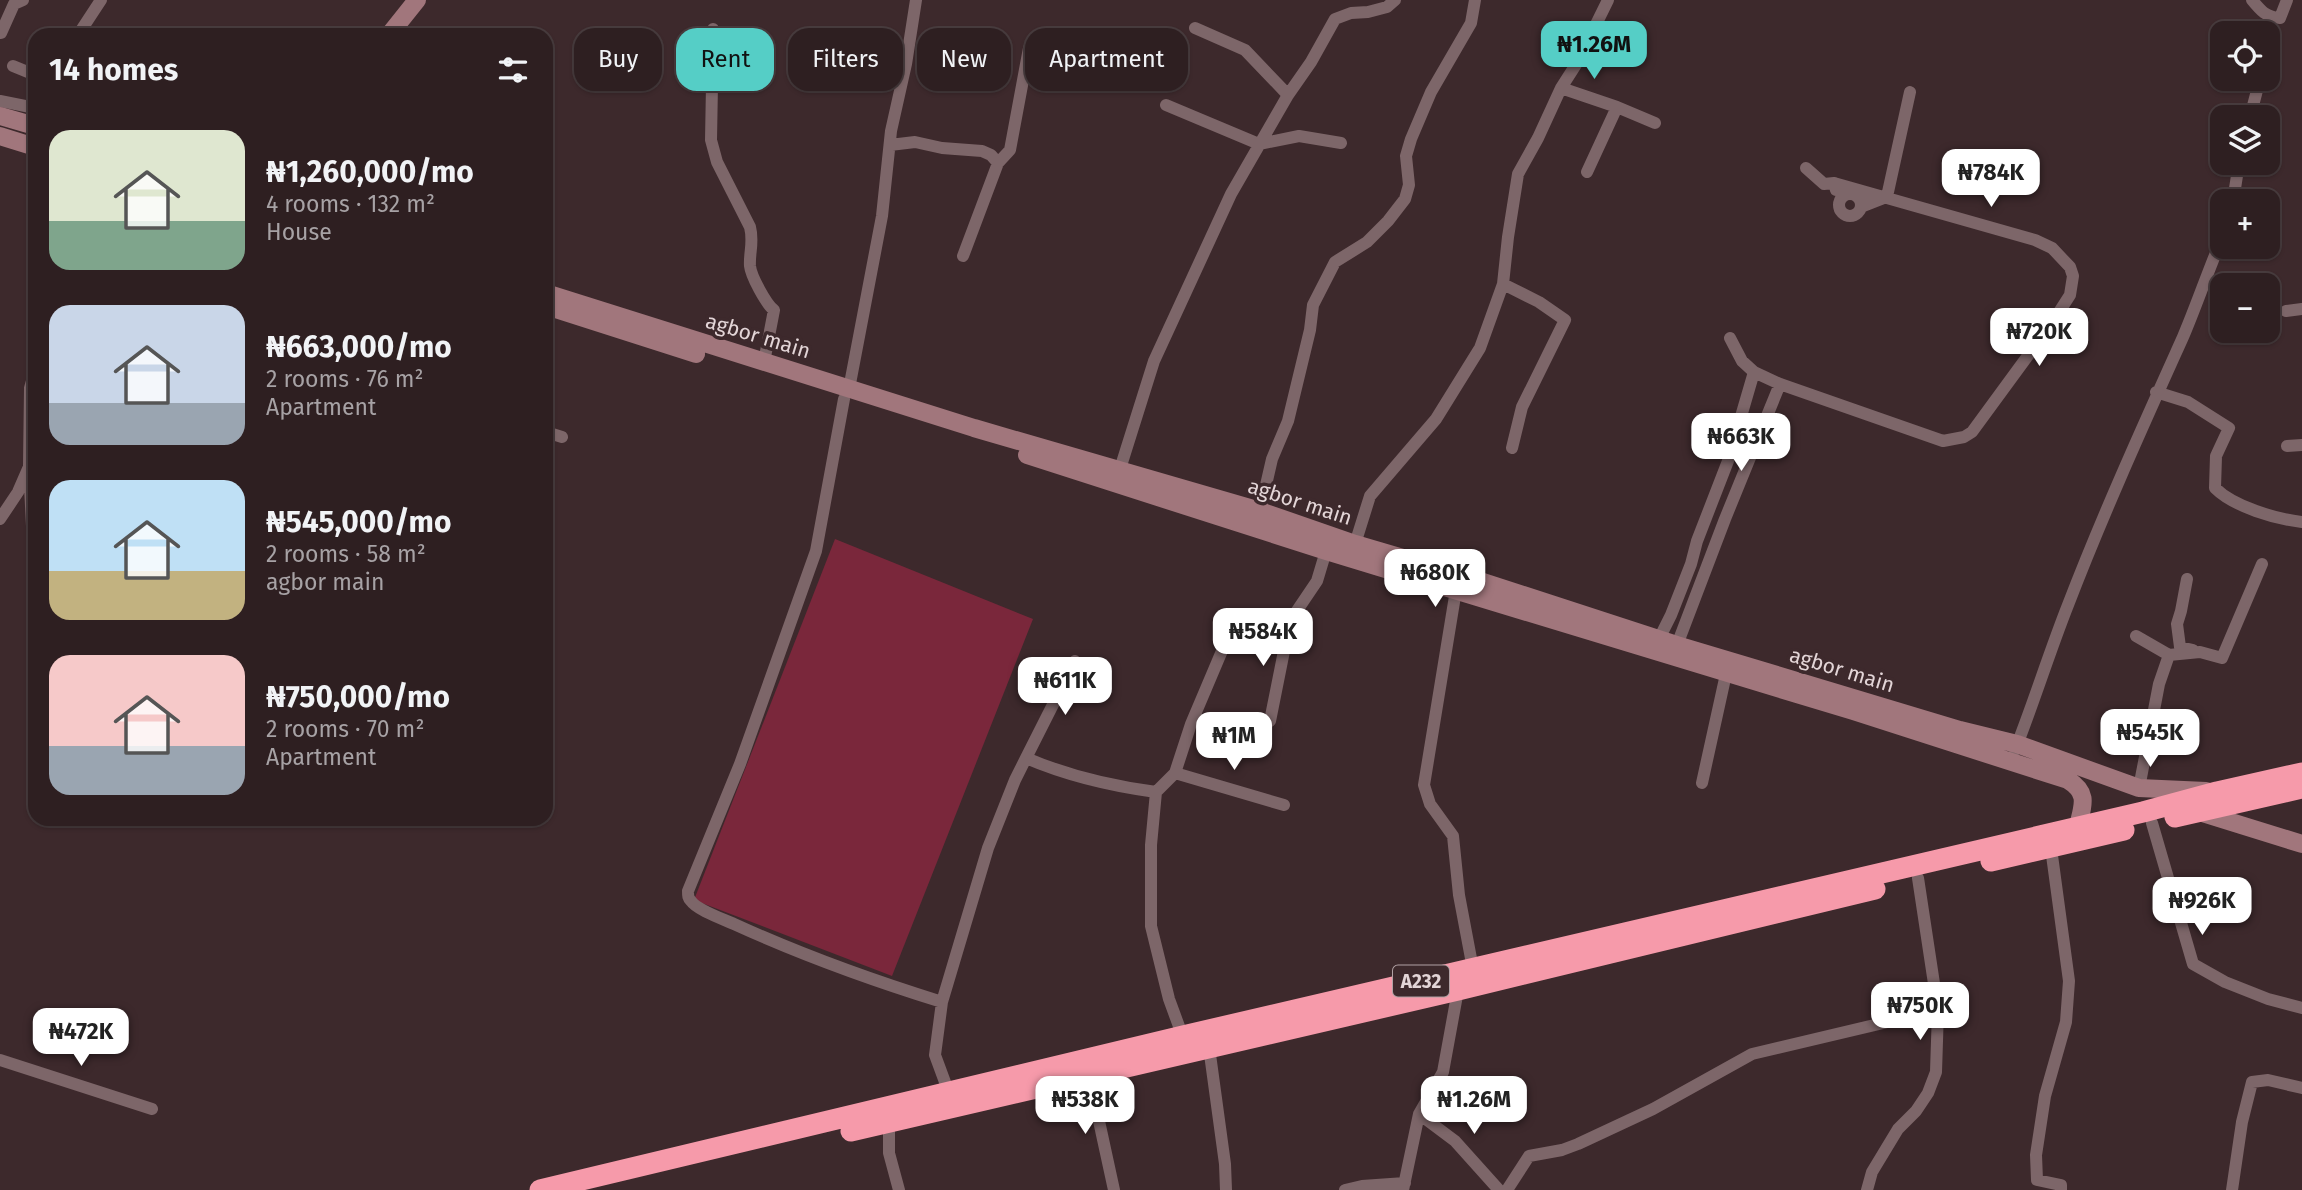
<!DOCTYPE html>
<html lang="en">
<head>
<meta charset="utf-8">
<style>
	body { margin:0; font-family:"Fira Sans",sans-serif; background:#36272a; color:#f1f3f6; height:100vh; display:flex; flex-direction:column; font-size:26px; white-space:nowrap }
	* { box-sizing:border-box; margin:0 }
	p { font-size:23px; color:#a7a2a5 }
	.icon { flex:none; width:38px; height:38px; fill:none; stroke:currentColor; stroke-width:2; stroke-linecap:round; stroke-linejoin:round }
	.map { position:relative; flex:1; overflow:hidden }
	.side { position:absolute; left:28px; top:28px; width:525px; height:798px; display:flex; flex-direction:column; background:#2e1f21; border-radius:21px; box-shadow:0 2px 5px #0004,0 0 0 2px #493d3f }
	.side>* { flex:none }
	.hud { position:absolute; left:574px; top:28px; width:665px; height:63px; display:flex; gap:14px }
	.controls { position:absolute; left:2210px; top:21px; display:grid; gap:14px }
	.controls a { display:grid; place-items:center; width:70px; height:70px; border-radius:14px; background:#2e1f21; box-shadow:0 2px 5px #0004,0 0 0 2px #493d3f; font-size:35px }
	.price { position:absolute; translate:-50% -60px; padding:0 16px; border-radius:14px; background:#fff; color:#222; font-size:23px; line-height:46px; filter:drop-shadow(0 2px 4px #0008) }
	.price::after { content:''; position:absolute; left:50%; top:42px; width:21px; height:16px; margin-left:-10px; background:inherit; clip-path:polygon(0 0,100% 0,50% 100%) }
	.price.selected { background:#55cec6; color:#111 }
	ul { padding:0; list-style:none }
	li { display:flex; align-items:center; gap:21px; height:175px; padding:0 21px }
	li span { display:grid; place-items:center; flex:none; width:196px; height:140px; border-radius:21px; color:#555 }
	li>.icon { margin-inline-start:auto }
	span .icon { width:84px; height:84px; fill:#fffc; stroke-width:1 }
	li b { font-size:30px }
	h2 { display:flex; justify-content:space-between; align-items:center; height:84px; padding:0 21px; font-size:30px }
	.tag { padding:0 24px; border-radius:21px; background:#2e1f21; box-shadow:0 2px 5px #0004,0 0 0 2px #493d3f; font-size:24px; line-height:63px }
	.tag.selected { background:#55cec6; color:#111 }
	.map>svg:first-child { display:block }
	.green { fill:#7a273b }
	.lines { fill:none; stroke-linecap:round; stroke-linejoin:round }
	.street { stroke:#7d6669; stroke-width:12 }
	.secondary { stroke:#a1767c; stroke-width:18 }
	.highway { stroke:#f69aaa; stroke-width:21 }
	.labels { text-anchor:middle; stroke-width:7; stroke-linejoin:round; paint-order:stroke }
	.shield { fill:#3d292c; stroke:#b1a1a4; stroke-width:2 }
	.shield-label { font-size:19px; font-weight:bold; fill:#e3d5d7 }
	.street-label { font-size:21px; fill:#e3d5d7; stroke:#3d292c }
</style>
</head>
<body>
<div class="map">
<svg width="2302" height="1190" viewBox="0 0 2302 1190">
	<rect width="100%" height="100%" fill="#3d292c"/>
	<path class="green" d="M835,539L1033,619L892,976L694,900Z"/>
	<g class="lines">
		<path class="street" d="M2252,0C2261,11 2266,17 2280,18L2287,0
			M1195,28L1245,50L1288,95
			M713,29L711,140L717,162L750,227C754,242 749,253 750,266C751,276 766,304 774,310L764,362
			M1,33L14,4L23,0
			M2268,33L2270,17
			M78,35L101,0
			M13,66L35,75
			M1561,88L1617,107L1655,123
			M0,101L35,108
			M1166,105L1259,144L1299,136L1341,143
			M2250,117L2260,79
			M890,145L915,142L942,148L982,151L991,155L998,163L963,256
			M998,163L1010,150L1029,48
			M1806,168L1824,184L1834,183L1836,190
			M1587,172L1617,107
			M1839 205a11 11 0 1 1 22 0a11 11 0 1 1-22 0Z
			M2233,201L2239,163
			M1861,207L1884,198L1888,192L1910,92
			M1503,284L1539,302L1565,320L1522,407L1512,448
			M2286,311L2302,309
			M1730,338L1742,361L1754,372L1780,384L1943,441L1964,437L1972,432L2054,320L2070,295L2073,276L2070,267L2052,248L2035,240L1834,183
			M35,370L30,388L29,466L35,586
			M849,389L882,216L891,131L906,64L916,0
			M2156,392L2188,402L2229,428L2216,456L2215,488C2234,507 2276,519 2302,522
			M844,399L816,551L740,764L688,891C688,896 688,898 691,901C697,910 723,919 734,924C802,955 871,980 942,1002
			M546,432L562,437
			M2287,446L2302,445
			M1120,469L1154,361L1231,194L1288,95L1311,62L1335,19L1351,13L1368,12L1387,7L1395,0
			M1260,511L1272,459L1288,421L1310,330L1313,305L1335,262L1367,242L1388,221L1405,199L1409,185L1406,156L1411,139L1431,92L1471,23L1475,0
			M0,519L18,492L28,469
			M1355,544L1370,496L1436,419L1480,348L1503,284L1508,237L1518,174L1538,138L1561,88L1577,63L1608,0
			M2187,579L2181,611L2177,624L2180,647L2193,650
			M1456,590L1424,785L1430,804L1453,836L1459,895L1473,969
			M2136,636L2169,655
			M1659,639L1671,615L1691,564L1697,541L1728,461L1754,372
			M1677,645L1725,519L1780,384
			M1270,721L1290,621
			M2015,750C2034,702 2049,653 2068,605C2103,514 2143,426 2183,337C2197,304 2208,271 2222,238
			M1026,758L1075,661
			M1175,773L1284,805
			M1702,783L1726,674
			M2139,788L2159,684L2169,655L2200,652L2222,658L2262,564
			M2152,823L2193,964L2225,982L2268,999L2302,1008
			M2051,848L2069,981L2066,1022L2045,1096L2036,1155L2037,1180L2061,1185V1190
			M1184,1040L1169,999L1151,926V845L1156,792L1175,773L1191,724L1227,639L1231,621L1243,614L1290,621L1317,581L1326,551
			M1209,1047L1225,1164L1226,1190
			M0,1060L152,1109
			M1089,1075L1114,1190
			M949,1093L935,1055L942,1002L988,848L1015,780L1026,758C1068,776 1111,786 1156,792
			M1419,1114L1455,1141L1499,1190
			M889,1123V1153L899,1190
			M1345,1190L1362,1186L1405,1183
			M1403,1190L1419,1114L1443,1072L1458,990
			M1507,1190L1529,1156L1562,1150L1578,1144L1653,1109L1752,1054L1938,1010
			M1867,1190L1872,1172L1898,1129L1916,1111L1928,1093L1936,1072L1938,1010L1918,878
			M2232,1190L2242,1122L2252,1082L2268,1080L2302,1088"/>
		<path class="secondary" d="M389,35L417,0
			M0,116L35,126
			M0,136L35,147
			M546,293L974,428L1260,511L1355,544L1474,579L1677,645L1960,730L2017,744L2139,788L2206,791
			M546,306L696,354
			M1027,455L1326,551L1853,711L2068,780C2089,793 2083,805 2078,826
			M2199,812L2302,844"/>
		<path class="highway" d="M2175,817L2302,788
			M1991,861L2124,830
			M851,1131L1458,990L1875,889
			M540,1190L1183,1036L2143,812L2217,792L2302,773"/>
	</g>
	<g class="labels">
		<rect class="shield" x="1393" y="965.5" width="56" height="31" rx="5"/>
		<g class="shield-label">
			<text x="1421" y="988">A232</text>
		</g>
		<g class="street-label">
			<text transform="translate(758 336) rotate(17)" y="7">agbor main</text>
			<text transform="translate(1300 502) rotate(18)" y="7">agbor main</text>
			<text transform="translate(1842 670) rotate(17)" y="7">agbor main</text>
		</g>
	</g>
</svg>
<div class="controls">
<a><svg class="icon" aria-label="locate" viewBox="0 0 24 24"><circle cx="12" cy="12" r="6"/><path d="M12 2v4M12 18v4M2 12h4M18 12h4"/></svg></a>
<a><svg class="icon" aria-label="layers" viewBox="0 0 24 24"><path d="M12 4l9 5-9 5-9-5zM3 14l9 5 9-5"/></svg></a>
<a>+</a>
<a>−</a>
</div>
<b class="price selected" style="left:1594px;top:81px">₦1.26M</b>
<b class="price" style="left:1991px;top:209px">₦784K</b>
<b class="price" style="left:2039px;top:368px">₦720K</b>
<b class="price" style="left:1741px;top:473px">₦663K</b>
<b class="price" style="left:1435px;top:609px">₦680K</b>
<b class="price" style="left:1263px;top:668px">₦584K</b>
<b class="price" style="left:1065px;top:717px">₦611K</b>
<b class="price" style="left:2150px;top:769px">₦545K</b>
<b class="price" style="left:1234px;top:772px">₦1M</b>
<b class="price" style="left:2202px;top:937px">₦926K</b>
<b class="price" style="left:1920px;top:1042px">₦750K</b>
<b class="price" style="left:81px;top:1068px">₦472K</b>
<b class="price" style="left:1085px;top:1136px">₦538K</b>
<b class="price" style="left:1474px;top:1136px">₦1.26M</b>
<div class="hud">
<a class="tag">Buy</a>
<a class="tag selected">Rent</a>
<a class="tag">Filters</a>
<a class="tag">New</a>
<a class="tag">Apartment</a>
</div>
<section class="side">
<h2>14 homes<svg class="icon" aria-label="filters" viewBox="0 0 24 24"><path d="M4 7h16M4 17h16"/><circle cx="9" cy="7" r="2"/><circle cx="15" cy="17" r="2"/></svg></h2>
<ul>
<li><span style="background:linear-gradient(#dfe7d0 65%,#7fa58c 0)"><svg class="icon" aria-label="home" viewBox="0 0 24 24"><path d="M3 11l9-7 9 7M6 9v11h12V9"/></svg></span><div><b>₦1,260,000/mo</b><p>4 rooms · 132 m²</p><p>House</p></div></li>
<li><span style="background:linear-gradient(#c9d6e8 70%,#9aa5b1 0)"><svg class="icon" aria-label="home" viewBox="0 0 24 24"><path d="M3 11l9-7 9 7M6 9v11h12V9"/></svg></span><div><b>₦663,000/mo</b><p>2 rooms · 76 m²</p><p>Apartment</p></div></li>
<li><span style="background:linear-gradient(#bfe0f5 65%,#c2b280 0)"><svg class="icon" aria-label="home" viewBox="0 0 24 24"><path d="M3 11l9-7 9 7M6 9v11h12V9"/></svg></span><div><b>₦545,000/mo</b><p>2 rooms · 58 m²</p><p>agbor main</p></div></li>
<li><span style="background:linear-gradient(#f6c9c9 65%,#9aa5b1 0)"><svg class="icon" aria-label="home" viewBox="0 0 24 24"><path d="M3 11l9-7 9 7M6 9v11h12V9"/></svg></span><div><b>₦750,000/mo</b><p>2 rooms · 70 m²</p><p>Apartment</p></div></li>
</ul>
</section>
</div>
</body>
</html>
